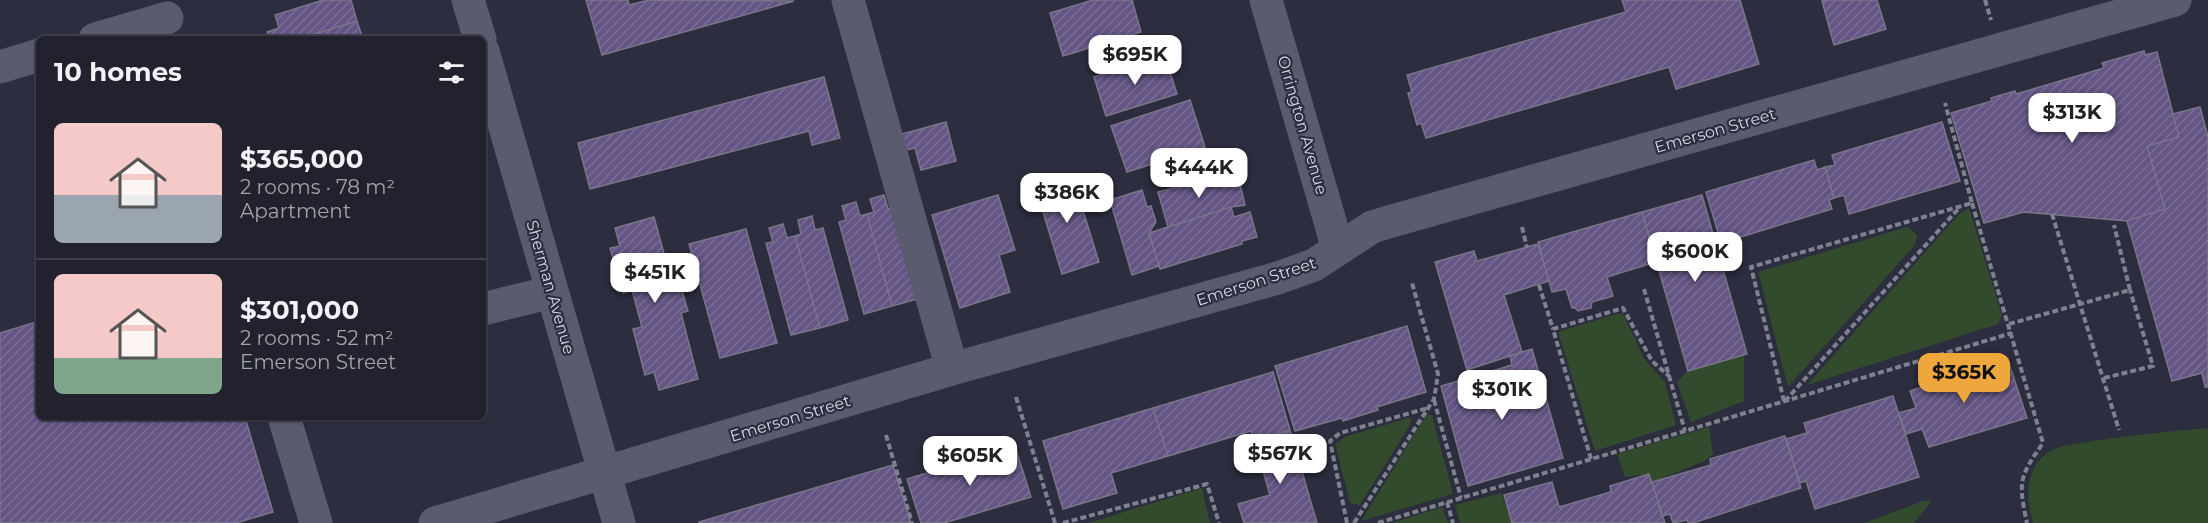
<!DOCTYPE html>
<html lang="en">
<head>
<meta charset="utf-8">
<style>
	body { margin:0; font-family:Montserrat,sans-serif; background:#2d2f3a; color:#f1f3f6; height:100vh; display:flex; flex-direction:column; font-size:22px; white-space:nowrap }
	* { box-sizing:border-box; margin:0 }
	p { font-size:20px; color:#a2a4aa }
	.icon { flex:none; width:33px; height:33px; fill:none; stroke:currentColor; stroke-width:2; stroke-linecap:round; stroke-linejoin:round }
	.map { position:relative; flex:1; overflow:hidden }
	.panel { position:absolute; left:36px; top:36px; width:450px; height:384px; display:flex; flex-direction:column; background:#21222e; border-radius:9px; box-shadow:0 2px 4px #0004,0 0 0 2px #3e3f4a }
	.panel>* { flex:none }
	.price { position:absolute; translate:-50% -51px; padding:0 14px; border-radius:12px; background:#fff; color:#222; font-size:20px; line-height:39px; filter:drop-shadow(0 2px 3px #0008) }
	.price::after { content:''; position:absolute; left:50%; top:36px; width:18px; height:14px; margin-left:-9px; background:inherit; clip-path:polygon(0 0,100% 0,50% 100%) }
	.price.selected { background:#eea73d; color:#111 }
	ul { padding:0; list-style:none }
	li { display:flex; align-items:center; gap:18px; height:150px; padding:0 18px }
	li+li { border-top:2px solid #3e3f4a }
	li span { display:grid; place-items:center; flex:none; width:168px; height:120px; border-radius:9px; color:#555 }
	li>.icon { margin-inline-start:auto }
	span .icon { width:72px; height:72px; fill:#fffc; stroke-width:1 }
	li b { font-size:26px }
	h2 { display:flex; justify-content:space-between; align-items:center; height:72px; padding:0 18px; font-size:26px }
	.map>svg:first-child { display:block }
	.green { fill:#314b2c }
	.building { fill:url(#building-hatch); stroke:#7a7589; stroke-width:1.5 }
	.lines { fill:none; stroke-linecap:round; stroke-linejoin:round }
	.path { stroke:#80818f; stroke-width:4; stroke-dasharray:6 3; stroke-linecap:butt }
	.minor { stroke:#5a5b6f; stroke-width:33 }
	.labels { text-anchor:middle; stroke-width:4.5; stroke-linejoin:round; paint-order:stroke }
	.street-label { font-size:16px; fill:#d6d7e2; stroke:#2c2d3e }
</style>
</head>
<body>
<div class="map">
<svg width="2208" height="523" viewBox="0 0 2208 523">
	<defs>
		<pattern id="building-hatch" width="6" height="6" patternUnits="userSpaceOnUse" patternTransform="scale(1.5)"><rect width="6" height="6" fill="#645584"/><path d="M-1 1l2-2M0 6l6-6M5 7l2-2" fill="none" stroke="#796d95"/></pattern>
	</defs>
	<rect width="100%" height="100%" fill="#2c2d3e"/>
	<path class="green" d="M1969,208L2002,315L1998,324L1807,385L1959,214Z
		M1907,227L1917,235L1915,245L1788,387L1758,272Z
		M1616,314H1623L1645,360L1665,382L1676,425L1595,451L1558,332Z
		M1744,355V401L1691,422L1677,382L1688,371Z
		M1427,414L1432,415L1453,494L1361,521Z
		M1411,417L1410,425L1360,505L1350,503L1335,444L1345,437Z
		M1709,427L1713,454L1705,461L1652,482L1649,474L1625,477L1617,454Z
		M2208,428V523H2033C2026,499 2024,468 2049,452C2061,444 2079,444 2094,441C2132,435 2170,431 2208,428Z
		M1202,488L1210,523H1088Z
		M1501,493L1512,523H1460L1455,505Z
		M1923,501H1932L1914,523H1864Z
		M1442,507L1448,523H1391Z"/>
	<path class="building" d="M323,0H351L357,21L298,39H270L267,32L279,28L275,15Z
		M586,0H628L629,5L649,0L794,1L602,55Z
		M1093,0H1132L1141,32L1063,56L1050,13Z
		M1622,0H1740L1759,64L1676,89L1669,67L1426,138L1421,123L1417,125L1408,93L1412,92L1407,75L1626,12Z
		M1825,0H1877L1886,29L1834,45L1822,1Z
		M357,21L363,39H298Z
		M2144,51L2145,55L2157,52L2173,114L2200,107L2208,137V387H2205L2202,373L2172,381L2127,221L2024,212L1984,223L1951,113L1992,101L1991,98L2015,91L2016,94L2104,68L2102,63Z
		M2144,51L2145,55L2157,52L2179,137L2147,146L2165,209L2127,221L2024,212L1984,223L1951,113L1992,101L1991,98L2015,91L2016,94L2104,68L2102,63Z
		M1165,56L1177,94L1106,116L1094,77Z
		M824,77L840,138L812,145L809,131L590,189L578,143Z
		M1190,100L1205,147L1127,172L1111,126Z
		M946,122L956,161L921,170L915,148L906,150L902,134Z
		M1942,122L1960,181L1849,214L1844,195L1834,198L1825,167L1835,165L1832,155Z
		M1814,160L1817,170L1825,167L1834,198L1829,200L1832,209L1721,243L1706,192Z
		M1219,170L1224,188L1240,184L1245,205L1231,207L1168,227L1158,192L1195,182L1193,177Z
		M1072,175L1099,262L1062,274L1035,186Z
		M1142,190L1147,207L1151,206L1156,222L1149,233L1159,266L1132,275L1110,200Z
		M884,195L888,209L896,206L921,298L892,306L867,214L874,212L870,199Z
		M998,195L1015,250L999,255L1010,292L960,308L932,215Z
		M1702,195L1747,354L1688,371L1642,212Z
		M856,202L860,216L867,214L892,306L864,314L839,222L846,220L842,206Z
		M1231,207L1234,217L1250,212L1257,237L1242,241V244L1160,269L1149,233Z
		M1642,212L1656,262L1607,277L1613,296L1592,302L1591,308L1578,311L1575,308H1572L1566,289L1552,292L1538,242Z
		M812,216L815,230L823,228L848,320L820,328L795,236L801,234L798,220Z
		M654,217L672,283L679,281L688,311L681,313L698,379L659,390L654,372L645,375L633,329L642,327L632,290L623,293L610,248L620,246L615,228Z
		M783,224L787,238L795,236L820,328L791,335L766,243L773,242L769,228Z
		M746,229L777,343L720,358L689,244Z
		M1538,244L1549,281L1504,295L1522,352L1467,370L1435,262L1474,251L1477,261Z
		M39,321V417H245L273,512L236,523H0V333Z
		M1407,326L1426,392L1377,407L1378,410L1343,421L1342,418L1295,431L1275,366Z
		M1532,349L1563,458L1468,486L1441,386L1512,365L1510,356Z
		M2008,360L2027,418L1929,447L1922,429L1906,434L1899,413L1916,408L1910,391L1928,385L1926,377L1950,370L1953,378Z
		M1273,372L1290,430L1254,441L1251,431L1168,456L1153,408Z
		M1893,396L1919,477L1815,509L1806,481L1800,483L1786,439L1807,433L1804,423Z
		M1153,408L1168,456L1111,473L1117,493L1063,509L1043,441Z
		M1290,430L1317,523H1244L1238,504L1270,495L1254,441Z
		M1785,436L1801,488L1693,523H1688L1687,520L1673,523L1670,514L1662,516L1652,482L1711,465L1710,459Z
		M1015,446L1031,497L944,523H921L907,479Z
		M893,465L911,523H699V522Z
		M1649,474L1665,523H1512L1504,495L1552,482L1559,507L1611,492L1610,486Z"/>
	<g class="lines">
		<path class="path" d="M1985,0L1991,20
			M1972,203L2043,443C2019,477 2018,482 2027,523
			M2052,214L2119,430
			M1522,227L1527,248
			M1539,285L1553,329
			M1644,289L1685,431
			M2009,324L2130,290L2114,225
			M2104,378L2153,366L2130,290
			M1016,397L1055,523
			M1434,400L1461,498
			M1784,401L1751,267L1972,203L1945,103
			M1785,401L1959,208
			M886,435L912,523
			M1591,459L1553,329L1623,308L1652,361L1669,376
			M1447,502L1453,523
			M1063,523L1207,484L1219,523
			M1347,523L1330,441L1340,433L1428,408
			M1354,523L1434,399L1438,374L1412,283
			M1378,523L2012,333"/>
		<path class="minor" d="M468,0L480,39
			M848,0L952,369
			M1266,0L1338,249
			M95,39L167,18
			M483,51L619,523
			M0,67L39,55
			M483,309L552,292
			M284,417L316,523
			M435,523L952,369L1278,278L1314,265L1372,227L1392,221L2175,0"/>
	</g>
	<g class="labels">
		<g class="street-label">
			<text transform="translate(1303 125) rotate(74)" y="6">Orrington Avenue</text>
			<text transform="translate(1715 130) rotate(-16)" y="6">Emerson Street</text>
			<text transform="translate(1256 281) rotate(-18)" y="6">Emerson Street</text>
			<text transform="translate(551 287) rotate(74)" y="6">Sherman Avenue</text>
			<text transform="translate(790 418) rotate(-17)" y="6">Emerson Street</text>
		</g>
	</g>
</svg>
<b class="price" style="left:1135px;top:86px">$695K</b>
<b class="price" style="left:2072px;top:144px">$313K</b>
<b class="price" style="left:1199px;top:199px">$444K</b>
<b class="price" style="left:1067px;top:224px">$386K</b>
<b class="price" style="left:1695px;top:283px">$600K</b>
<b class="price" style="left:655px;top:304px">$451K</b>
<b class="price selected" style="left:1964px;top:404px">$365K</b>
<b class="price" style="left:1502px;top:421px">$301K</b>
<b class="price" style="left:1280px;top:485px">$567K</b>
<b class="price" style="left:970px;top:487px">$605K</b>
<section class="panel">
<h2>10 homes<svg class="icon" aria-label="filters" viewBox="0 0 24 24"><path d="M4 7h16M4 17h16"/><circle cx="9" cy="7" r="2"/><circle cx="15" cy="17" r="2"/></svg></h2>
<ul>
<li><span style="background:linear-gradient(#f6c9c9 60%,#9aa5b1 0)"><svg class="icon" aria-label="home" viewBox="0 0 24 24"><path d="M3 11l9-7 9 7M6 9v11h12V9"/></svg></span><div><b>$365,000</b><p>2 rooms · 78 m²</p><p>Apartment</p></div></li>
<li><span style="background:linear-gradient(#f6c9c9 70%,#7fa58c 0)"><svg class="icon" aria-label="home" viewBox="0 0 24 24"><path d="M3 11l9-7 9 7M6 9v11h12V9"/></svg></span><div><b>$301,000</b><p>2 rooms · 52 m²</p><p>Emerson Street</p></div></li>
</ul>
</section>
</div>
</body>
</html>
